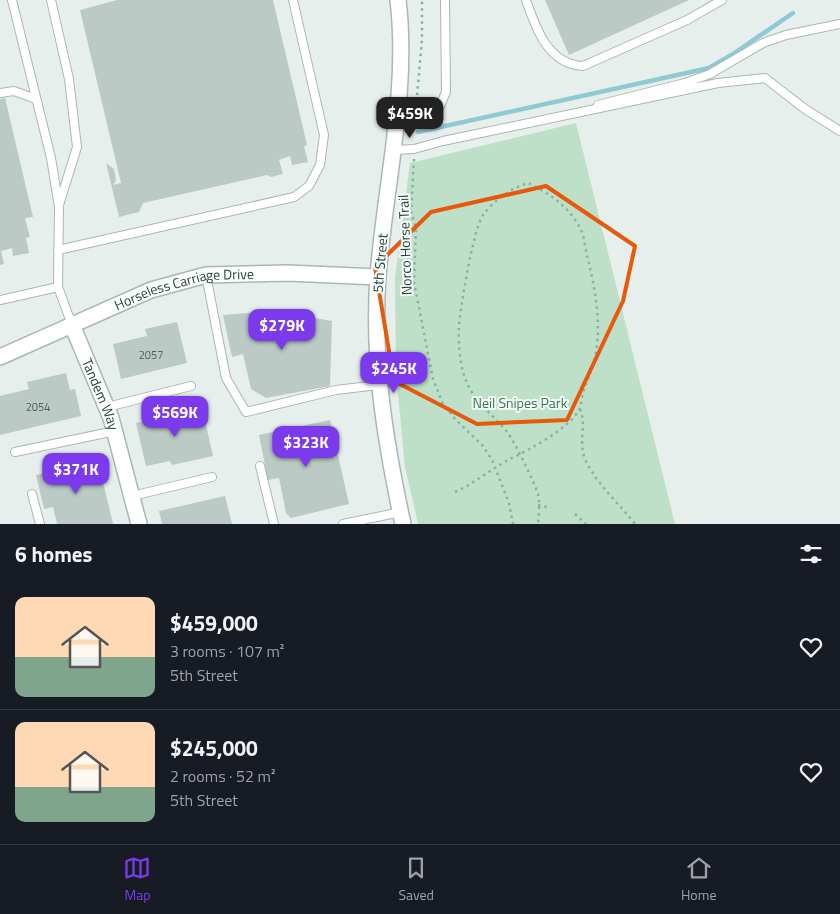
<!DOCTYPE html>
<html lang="en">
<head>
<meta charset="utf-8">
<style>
	body { margin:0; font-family:"Titillium Web",sans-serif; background:#242831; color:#f1f3f6; height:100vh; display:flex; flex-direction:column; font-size:19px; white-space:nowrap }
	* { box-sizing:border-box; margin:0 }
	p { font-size:16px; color:#9ea1a6 }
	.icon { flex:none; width:28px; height:28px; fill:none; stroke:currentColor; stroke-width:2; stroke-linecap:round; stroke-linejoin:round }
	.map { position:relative; height:524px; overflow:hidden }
	.sheet { display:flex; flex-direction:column; background:#171b24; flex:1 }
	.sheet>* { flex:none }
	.price { position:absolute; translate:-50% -42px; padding:0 11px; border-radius:10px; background:#7c3aed; color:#fff; font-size:16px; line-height:32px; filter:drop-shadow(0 1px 2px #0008) }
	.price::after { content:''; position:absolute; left:50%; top:30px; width:15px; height:11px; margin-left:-8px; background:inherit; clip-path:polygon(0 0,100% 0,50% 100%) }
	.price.active { background:#222; color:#fff }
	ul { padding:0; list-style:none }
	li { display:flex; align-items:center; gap:15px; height:125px; padding:0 15px }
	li+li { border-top:1px solid #363941 }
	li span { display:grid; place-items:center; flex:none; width:140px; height:100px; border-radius:10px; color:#555 }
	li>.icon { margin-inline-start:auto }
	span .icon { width:60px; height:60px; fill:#fffc; stroke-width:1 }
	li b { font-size:21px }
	h2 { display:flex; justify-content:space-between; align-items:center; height:60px; padding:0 15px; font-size:21px }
	.tab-bar { display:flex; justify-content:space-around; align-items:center; height:70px; border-top:1px solid #363941; background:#171b24; font-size:14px; color:#9ea1a6 }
	.tab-bar a { display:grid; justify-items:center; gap:2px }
	.tab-bar .active { color:#7c3aed }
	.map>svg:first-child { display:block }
	.green { fill:#bfe0c8 }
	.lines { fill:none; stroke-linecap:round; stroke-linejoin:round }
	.stream { stroke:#8ec9d4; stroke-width:4.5 }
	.building { fill:#bbcac4 }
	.service-casing { stroke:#a8b8b2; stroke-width:10 }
	.minor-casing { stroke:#a8b8b2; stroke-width:18 }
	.tertiary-casing { stroke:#a8b8b2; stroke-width:18 }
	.path { stroke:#86b3a5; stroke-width:2.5; stroke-dasharray:2.5 4; stroke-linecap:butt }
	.service { stroke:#fff; stroke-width:8 }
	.minor { stroke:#fff; stroke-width:15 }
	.tertiary { stroke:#fff; stroke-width:15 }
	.marked { fill:none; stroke:#e8590c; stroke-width:4; stroke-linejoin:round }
	.labels { text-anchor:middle; stroke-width:4; stroke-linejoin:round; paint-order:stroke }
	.number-label { font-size:11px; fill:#4a645c }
	.street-label { font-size:14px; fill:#24423a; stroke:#f7fbf9 }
	.park-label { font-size:14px; fill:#2d7a4b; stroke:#f7fbf9 }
</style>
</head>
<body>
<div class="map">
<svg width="840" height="524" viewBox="0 0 840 524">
	<rect width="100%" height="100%" fill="#e6efeb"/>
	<path class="green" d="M576,123L675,524H418L405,467L396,374L395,278L410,163Z"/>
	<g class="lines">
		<path class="stream" d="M418,132L709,68L733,54L793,13"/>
	</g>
	<path class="building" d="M117,0H273L307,145L304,146L308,162L292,165L290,156L279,160L283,174L271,177L267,175L143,203L139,212L119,217L106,163L114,169L116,180L113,185L121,183L80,10Z
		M545,0H689L569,55Z
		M5,98L33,217L25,218L30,237L26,238L29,253L13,256L12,248L1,251L4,264L0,265V99Z
		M272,311L332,321L330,386L266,398L251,389L243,354L232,357L223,315Z
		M177,322L187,363L121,379L113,344L147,336L145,329Z
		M66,373L70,390L75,389L81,416L0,435V396L29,389L27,382Z
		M202,408L213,456L172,465L170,461L146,466L136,423Z
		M330,420L349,504L291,518L286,513L279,478L268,480L259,435Z
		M98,461L113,524H57L53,507L44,509L36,475Z
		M225,496L232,524H162L159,511Z"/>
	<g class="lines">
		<g class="service-casing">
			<path id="service" d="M12,0L51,158L59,207L58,287L72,325
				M51,0L69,79L77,147L59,205
				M526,0C536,29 548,64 583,66L687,20L722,0
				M0,93L14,91L36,99
				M598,105L685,83L710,74L763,43L786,35L840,24
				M397,121L416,120L429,115L440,106L446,92L445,0
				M394,150L414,149L443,141L718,83L765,78L805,109L840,131
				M58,250L294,197L309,186L320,165L324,135L293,0
				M206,275L226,378L246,412L336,390L378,385
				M0,300L58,287
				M107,407L191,386
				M15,452L115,431
				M260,466L274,524
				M32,494L40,524
				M132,496L212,477
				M343,524L401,512"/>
		</g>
		<g class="minor-casing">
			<g id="minor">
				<path id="s1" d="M72,325L111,418L139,524"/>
				<path id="s2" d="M0,357L151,290L206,275L288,273L378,277"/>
			</g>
		</g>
		<g class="tertiary-casing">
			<path id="tertiary" d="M398,0C409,91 385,185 378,276C372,361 385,441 403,524"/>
		</g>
		<path class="path" d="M416,108L422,39V0
			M414,159L411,212L416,228L414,282L433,379L443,404L456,420L483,446L492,460L509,503L513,524
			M580,409C587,424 578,443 585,459C597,485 618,502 635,524
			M455,492C475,483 491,469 510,459C530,449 570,429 580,408C582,402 582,395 584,389C587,381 591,373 593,364C603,331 596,293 588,259C585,250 585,238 581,230C570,207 549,193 528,183C511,188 493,201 483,215C474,226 460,309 459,327C458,343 460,368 467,383C476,404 494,415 507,432C515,442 534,482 538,494C540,503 539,515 538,524
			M538,505L551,508
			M575,514L586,524"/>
		<use href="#service" class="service"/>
		<use href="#minor" class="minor"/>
		<use href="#tertiary" class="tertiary"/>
	</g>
	<path class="marked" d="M546,186L635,246L623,301L567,420L477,424L394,381L375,267L431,212Z"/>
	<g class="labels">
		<g class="number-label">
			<text x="151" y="359">2057</text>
			<text x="38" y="411">2054</text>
		</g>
		<g class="street-label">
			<text transform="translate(405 245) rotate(-92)" y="5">Norco Horse Trail</text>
			<text transform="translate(380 263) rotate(-85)" y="5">5th Street</text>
			<text dy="5" stroke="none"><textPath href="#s2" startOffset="198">Horseless Carriage Drive</textPath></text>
			<text dy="5" stroke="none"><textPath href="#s1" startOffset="75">Tandem Way</textPath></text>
		</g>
		<g class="park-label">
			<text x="520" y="408">Neil Snipes Park</text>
		</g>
	</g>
</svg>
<b class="price active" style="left:410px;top:139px">$459K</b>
<b class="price" style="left:282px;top:351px">$279K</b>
<b class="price" style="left:394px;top:394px">$245K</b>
<b class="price" style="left:175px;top:438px">$569K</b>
<b class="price" style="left:306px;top:468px">$323K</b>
<b class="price" style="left:76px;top:495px">$371K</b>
</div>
<section class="sheet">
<h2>6 homes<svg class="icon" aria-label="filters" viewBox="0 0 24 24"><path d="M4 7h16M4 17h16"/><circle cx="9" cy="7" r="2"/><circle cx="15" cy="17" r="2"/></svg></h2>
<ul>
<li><span style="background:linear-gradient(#ffd9b3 60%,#7fa58c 0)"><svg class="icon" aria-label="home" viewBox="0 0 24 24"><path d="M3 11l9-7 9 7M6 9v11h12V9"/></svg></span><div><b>$459,000</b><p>3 rooms · 107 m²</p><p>5th Street</p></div><svg class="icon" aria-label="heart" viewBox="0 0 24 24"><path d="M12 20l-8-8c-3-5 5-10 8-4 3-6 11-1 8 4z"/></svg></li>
<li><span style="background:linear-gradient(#ffd9b3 65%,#7fa58c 0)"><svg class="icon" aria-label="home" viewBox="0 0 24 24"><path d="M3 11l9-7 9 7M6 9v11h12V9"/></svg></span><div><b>$245,000</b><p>2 rooms · 52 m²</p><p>5th Street</p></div><svg class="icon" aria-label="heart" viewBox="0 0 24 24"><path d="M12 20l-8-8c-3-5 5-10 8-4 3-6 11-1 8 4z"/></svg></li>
</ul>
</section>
<nav class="tab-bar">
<a class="active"><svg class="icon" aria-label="map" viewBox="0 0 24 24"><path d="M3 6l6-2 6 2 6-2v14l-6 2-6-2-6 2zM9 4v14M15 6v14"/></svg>Map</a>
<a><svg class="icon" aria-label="saved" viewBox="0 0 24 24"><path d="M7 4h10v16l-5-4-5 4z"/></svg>Saved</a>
<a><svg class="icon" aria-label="home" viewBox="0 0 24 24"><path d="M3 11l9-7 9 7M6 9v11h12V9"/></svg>Home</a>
</nav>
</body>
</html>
